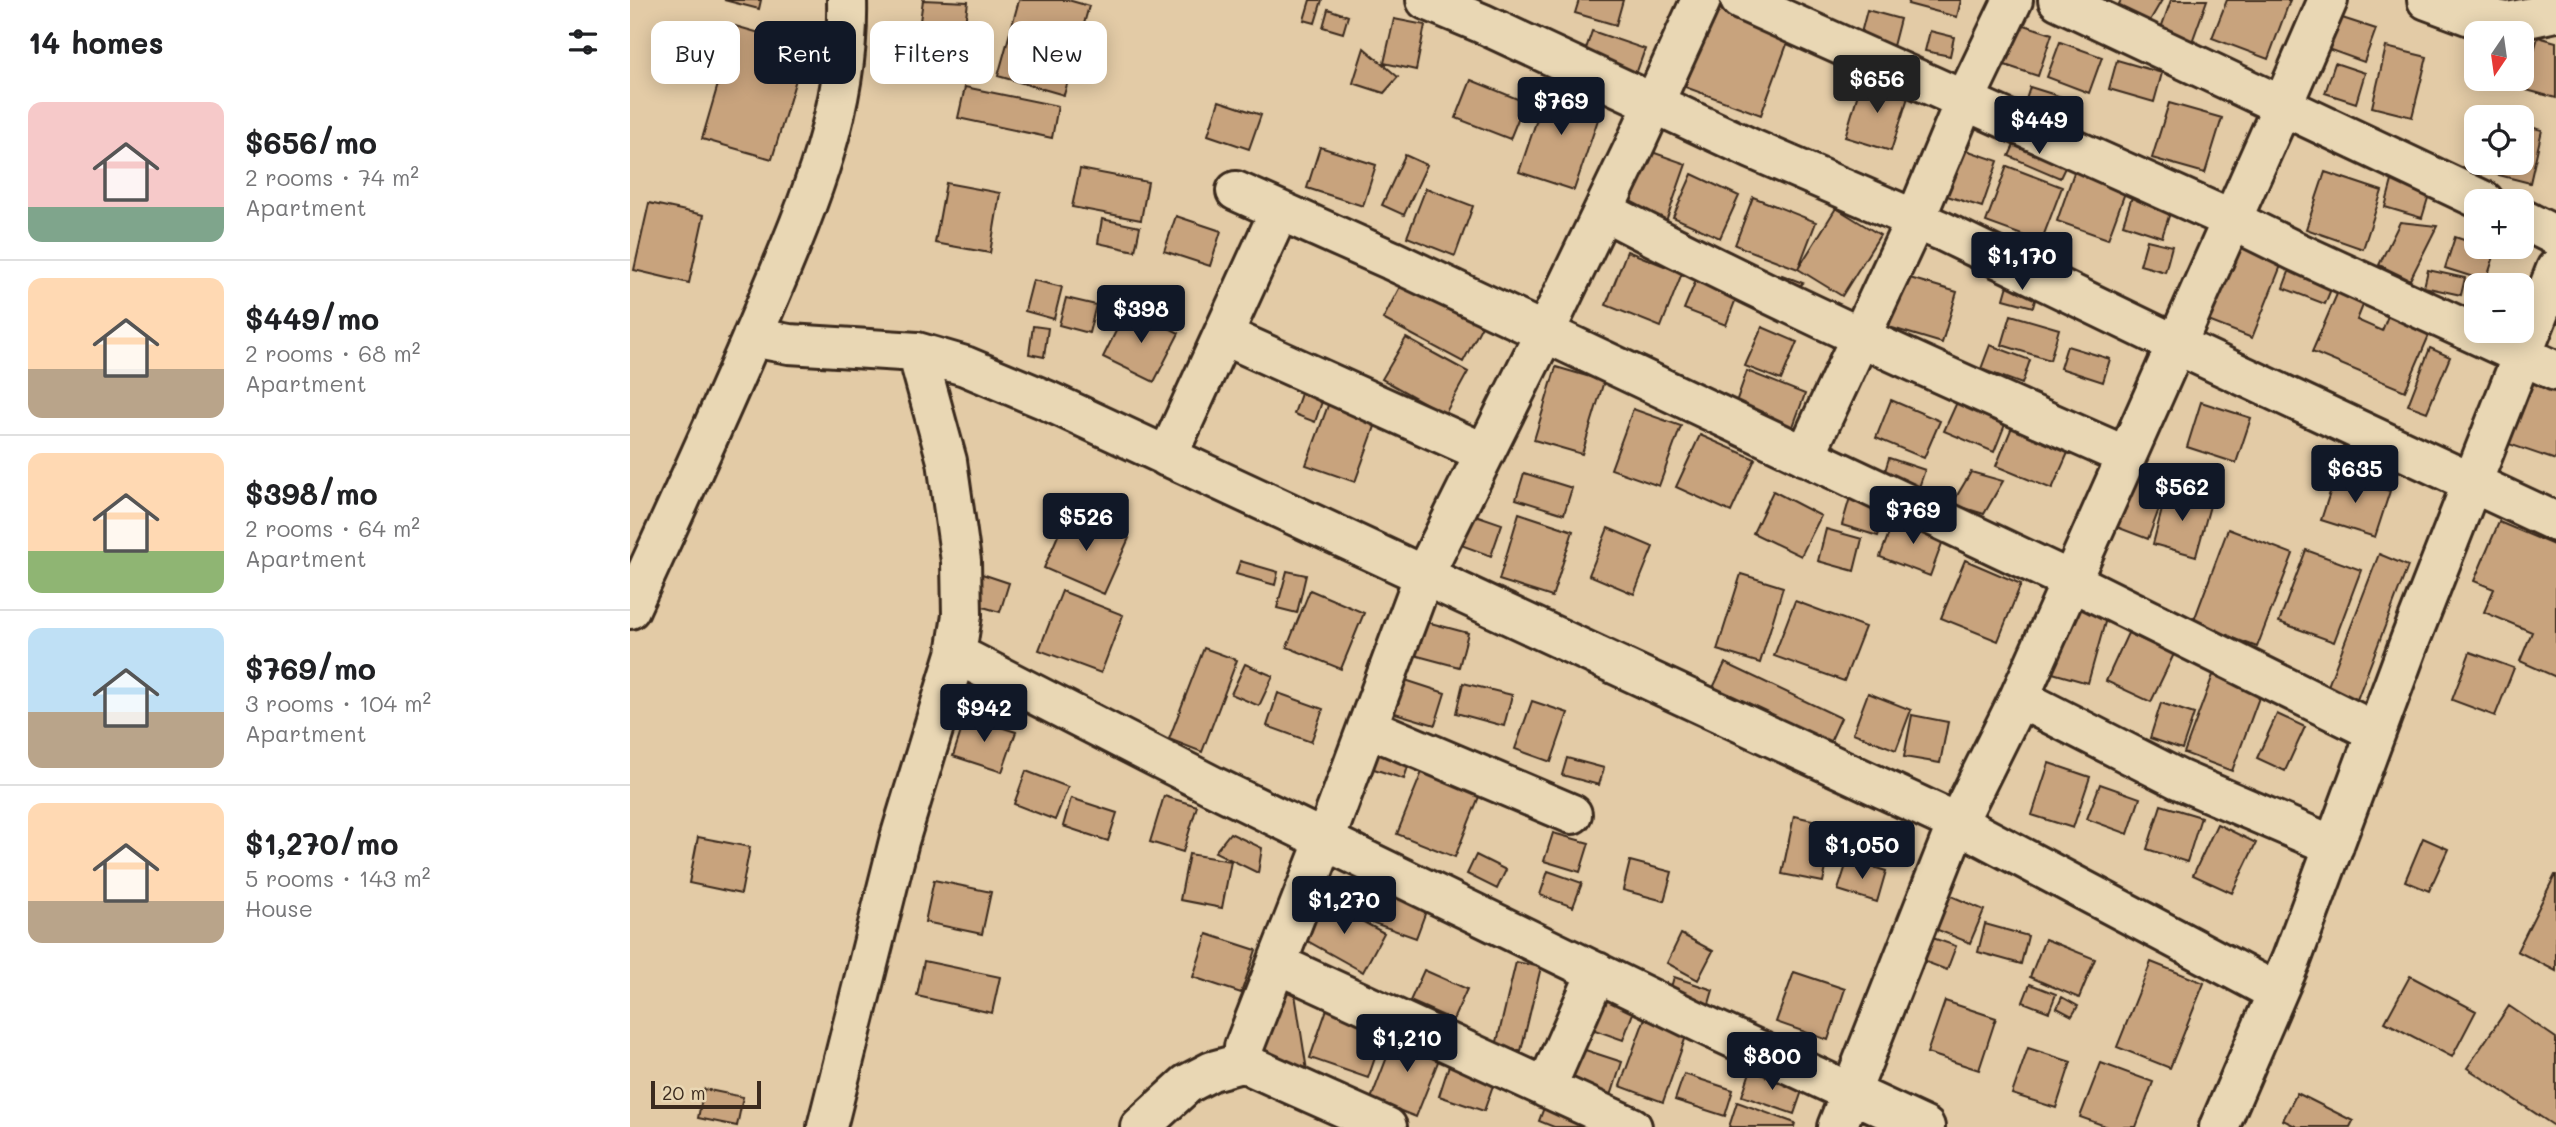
<!DOCTYPE html>
<html lang="en">
<head>
<meta charset="utf-8">
<style>
	body { margin:0; font-family:Mali,sans-serif; background:#f6f6f6; color:#202124; height:100vh; display:flex; flex-direction:column; font-size:26px; white-space:nowrap }
	* { box-sizing:border-box; margin:0 }
	p { font-size:23px; color:#757577 }
	.icon { flex:none; width:38px; height:38px; fill:none; stroke:currentColor; stroke-width:2; stroke-linecap:round; stroke-linejoin:round }
	.map { position:relative; flex:1; overflow:hidden }
	.sheet { display:flex; flex-direction:column; background:#fff; width:630px }
	.sheet>* { flex:none }
	.guide { position:absolute; left:21px; top:21px; width:665px; height:63px; display:flex; gap:14px }
	.needle { width:46px; rotate:193deg }
	.tools { position:absolute; left:1834px; top:21px; display:grid; gap:14px }
	.tools a { display:grid; place-items:center; width:70px; height:70px; border-radius:14px; background:#fff; box-shadow:0 4px 18px #0003; font-size:35px }
	.scale { position:absolute; left:21px; bottom:18px; width:110px; box-sizing:border-box; padding-left:7px; border:4px solid #3b2a1e; border-top:0; font-size:19px; line-height:24px; white-space:nowrap; color:#3b2a1e; -webkit-text-stroke:5px #e9d7b4; paint-order:stroke }
	.price { position:absolute; translate:-50% -60px; padding:0 16px; border-radius:7px; background:#111827; color:#fff; font-size:23px; line-height:46px; filter:drop-shadow(0 2px 4px #0008) }
	.price::after { content:''; position:absolute; left:50%; top:42px; width:21px; height:16px; margin-left:-10px; background:inherit; clip-path:polygon(0 0,100% 0,50% 100%) }
	.price.selected { background:#222; color:#fff }
	ul { padding:0; list-style:none }
	li { display:flex; align-items:center; gap:21px; height:175px; padding:0 28px }
	li+li { border-top:2px solid #e0e0e0 }
	li span { display:grid; place-items:center; flex:none; width:196px; height:140px; border-radius:14px; color:#555 }
	li>.icon { margin-inline-start:auto }
	span .icon { width:84px; height:84px; fill:#fffc; stroke-width:1 }
	li b { font-size:30px }
	h2 { display:flex; justify-content:space-between; align-items:center; height:84px; padding:0 28px; font-size:30px }
	.tag { padding:0 24px; border-radius:14px; background:#fff; box-shadow:0 4px 18px #0003; font-size:24px; line-height:63px }
	.tag.selected { background:#111827; color:#fff }
	main { display:flex; flex:1; min-height:0 }
	.map>svg:first-child { display:block }
	.building { fill:#c8a37d; stroke:#3b2a1e; stroke-width:2 }
	.lines { fill:none; stroke-linecap:round; stroke-linejoin:round }
	.minor-casing { stroke:#3b2a1e; stroke-width:44 }
	.minor { stroke:#e9d7b4; stroke-width:38 }
</style>
</head>
<body>
<main>
<section class="sheet">
<h2>14 homes<svg class="icon" aria-label="filters" viewBox="0 0 24 24"><path d="M4 7h16M4 17h16"/><circle cx="9" cy="7" r="2"/><circle cx="15" cy="17" r="2"/></svg></h2>
<ul>
<li><span style="background:linear-gradient(#f6c9c9 75%,#7fa58c 0)"><svg class="icon" aria-label="home" viewBox="0 0 24 24"><path d="M3 11l9-7 9 7M6 9v11h12V9"/></svg></span><div><b>$656/mo</b><p>2 rooms · 74 m²</p><p>Apartment</p></div></li>
<li><span style="background:linear-gradient(#ffd9b3 65%,#b9a48a 0)"><svg class="icon" aria-label="home" viewBox="0 0 24 24"><path d="M3 11l9-7 9 7M6 9v11h12V9"/></svg></span><div><b>$449/mo</b><p>2 rooms · 68 m²</p><p>Apartment</p></div></li>
<li><span style="background:linear-gradient(#ffd9b3 70%,#8fb573 0)"><svg class="icon" aria-label="home" viewBox="0 0 24 24"><path d="M3 11l9-7 9 7M6 9v11h12V9"/></svg></span><div><b>$398/mo</b><p>2 rooms · 64 m²</p><p>Apartment</p></div></li>
<li><span style="background:linear-gradient(#bfe0f5 60%,#b9a48a 0)"><svg class="icon" aria-label="home" viewBox="0 0 24 24"><path d="M3 11l9-7 9 7M6 9v11h12V9"/></svg></span><div><b>$769/mo</b><p>3 rooms · 104 m²</p><p>Apartment</p></div></li>
<li><span style="background:linear-gradient(#ffd9b3 70%,#b9a48a 0)"><svg class="icon" aria-label="home" viewBox="0 0 24 24"><path d="M3 11l9-7 9 7M6 9v11h12V9"/></svg></span><div><b>$1,270/mo</b><p>5 rooms · 143 m²</p><p>House</p></div></li>
</ul>
</section>
<div class="map">
<svg width="1926" height="1127" viewBox="0 0 1926 1127">
	<rect width="100%" height="100%" fill="#e3cba6"/>
	<filter id="ink" filterUnits="userSpaceOnUse"><feTurbulence type="fractalNoise" baseFrequency=".0143" numOctaves="2"/><feDisplacementMap in="SourceGraphic" scale="14" xChannelSelector="R" yChannelSelector="G"/><feConvolveMatrix kernelMatrix="1 2 1 2 8 2 1 2 1" color-interpolation-filters="sRGB"/></filter>
	<g filter="url(#ink)">
		<path class="building" d="M94,0H131L129,9Z
			M293,0L338,2L328,76L283,70Z
			M389,0H438L459,6L434,95L368,76Z
			M680,0H692L685,23L674,20Z
			M949,0H993L986,25L945,13Z
			M1280,0H1331L1327,17L1278,4Z
			M1491,0H1532L1518,24L1487,8Z
			M1541,0H1577L1562,42L1530,31Z
			M1597,0H1660L1638,59L1582,38Z
			M1085,7L1160,36L1131,115L1055,87Z
			M698,9L718,16L713,33L693,27Z
			M1237,10L1270,19L1263,46L1230,37Z
			M1706,16L1746,29L1734,62L1695,48Z
			M764,19L795,25L786,70L754,63Z
			M1376,19L1422,34L1408,76L1363,61Z
			M105,26L176,46L142,159L72,139Z
			M962,31L1015,49L1006,74L954,55Z
			M1300,31L1324,37L1320,56L1295,51Z
			M1908,37L1926,42V98L1893,89Z
			M1430,42L1472,57L1459,93L1417,77Z
			M1756,47L1797,57L1782,117L1742,107Z
			M734,48L768,77L754,93L723,83Z
			M1487,60L1532,73L1524,102L1479,89Z
			M1705,63L1735,73L1726,103L1695,93Z
			M841,80L895,102L880,139L826,118Z
			M1232,80L1279,94L1261,151L1215,137Z
			M919,84L974,102L944,190L889,172Z
			M335,87L428,106L422,138L328,118Z
			M1400,87L1435,98L1429,117L1394,106Z
			M589,101L631,115L619,149L578,135Z
			M1539,103L1592,118L1575,173L1522,158Z
			M1892,125L1912,130L1900,183L1861,173L1863,163H1892Z
			M1389,134L1440,157L1430,178L1379,156Z
			M690,147L746,165L733,206L677,188Z
			M1008,147L1056,164L1036,221L988,205Z
			M1327,147L1368,161L1352,207L1311,194Z
			M775,155L797,165L774,215L752,205Z
			M1448,161L1500,179L1478,239L1427,221Z
			M1377,166L1432,187L1411,242L1356,222Z
			M450,169L518,182L511,220L442,207Z
			M1695,172L1752,191L1733,249L1676,229Z
			M1062,174L1109,196L1090,238L1043,217Z
			M1763,177L1801,188L1792,218L1755,207Z
			M316,183L370,193L360,253L305,243Z
			M796,188L843,206L825,256L777,237Z
			M1505,188L1544,201L1532,237L1493,224Z
			M1123,197L1186,222L1168,269L1105,245Z
			M19,203L74,215L59,283L4,270Z
			M1206,208L1250,235L1212,296L1168,269Z
			M546,216L591,231L580,266L534,251Z
			M472,219L510,227L505,251L468,243Z
			M1770,222L1807,226L1780,280L1749,265Z
			M1601,236L1654,258L1622,338L1568,317Z
			M1825,237L1846,244V247L1866,250L1856,281L1815,268Z
			M1517,240L1542,246L1535,272L1510,265Z
			M997,251L1052,273L1031,327L976,305Z
			M1663,261L1706,277L1695,304L1653,288Z
			M1798,270L1835,278L1831,295L1794,287Z
			M1069,273L1110,288L1096,325L1054,309Z
			M776,275L856,318L833,362L753,319Z
			M1152,275L1173,283L1165,290L1148,283Z
			M1273,276L1327,292L1312,343L1259,327Z
			M1380,278L1409,286L1403,307L1374,299Z
			M403,280L432,287L424,319L395,311Z
			M1710,287L1736,298L1727,320L1752,331L1761,308L1803,326L1775,391L1682,352Z
			M436,298L466,305L459,333L429,325Z
			M498,307L549,333L524,382L473,357Z
			M1381,315L1429,329L1420,360L1372,345Z
			M403,326L418,328L414,357L399,354Z
			M1132,327L1167,342L1151,380L1115,366Z
			M776,338L838,372L815,414L752,379Z
			M1360,345L1400,360L1392,384L1351,369Z
			M1437,346L1480,359L1473,382L1430,368Z
			M1800,348L1820,357L1797,412L1778,405Z
			M926,367L974,381L952,454L904,440Z
			M1117,371L1175,394L1162,429L1104,408Z
			M1894,372L1926,383V460L1870,441Z
			M676,379L697,387L685,422L664,414Z
			M1332,391L1380,412L1364,452L1314,431Z
			M700,400L748,418L725,482L676,465Z
			M1261,400L1310,421L1294,458L1246,438Z
			M1571,402L1621,418L1606,463L1557,447Z
			M1003,409L1051,426L1029,486L981,469Z
			M1384,422L1441,446L1422,489L1366,466Z
			M1070,435L1125,459L1101,512L1046,487Z
			M1259,458L1295,470L1286,496L1251,484Z
			M1491,470L1537,487L1518,539L1471,521Z
			M1341,472L1373,481L1354,514L1322,504Z
			M894,473L942,488L934,514L886,499Z
			M1706,474L1760,491L1745,537L1691,520Z
			M1223,487L1259,498L1248,536L1212,525Z
			M1537,490L1581,502L1566,556L1523,544Z
			M1143,491L1191,516L1171,556L1123,533Z
			M831,510L872,524L861,556L820,541Z
			M438,512L499,538L474,594L414,568Z
			M889,513L943,531L922,597L869,580Z
			M1265,517L1315,535L1300,576L1250,557Z
			M1869,522L1926,546V677L1890,661L1902,632L1854,612L1864,589L1844,581Z
			M978,528L1023,547L1004,594L959,575Z
			M1196,529L1232,539L1224,571L1188,561Z
			M1598,529L1663,554L1627,647L1563,623Z
			M1676,550L1731,570L1704,642L1649,622Z
			M1749,554L1778,566L1723,710L1693,699Z
			M1335,560L1391,584L1368,641L1311,618Z
			M610,561L648,572L645,585L606,574Z
			M657,571L676,575L667,613L647,608Z
			M352,574L379,583L370,612L343,604Z
			M1111,574L1153,587L1130,663L1087,650Z
			M680,590L734,613L711,669L657,647Z
			M432,591L493,615L471,673L409,650Z
			M1165,601L1235,627L1214,681L1144,656Z
			M1437,604L1477,615L1458,683L1419,672Z
			M793,621L838,633L829,667L784,655Z
			M1498,633L1544,654L1521,702L1476,681Z
			M574,648L607,660L572,752L539,739Z
			M1840,652L1884,668L1865,716L1822,700Z
			M1095,663L1211,718L1197,749L1080,694Z
			M615,664L643,676L629,706L601,694Z
			M1583,675L1631,692L1602,771L1554,753Z
			M766,677L815,693L805,725L755,710Z
			M833,683L882,695L874,726L826,713Z
			M648,693L693,709L681,742L637,726Z
			M1238,693L1281,710L1266,750L1223,733Z
			M902,701L938,713L921,762L885,749Z
			M1531,703L1564,714L1552,749L1520,738Z
			M1647,714L1675,727L1655,771L1627,758Z
			M1282,715L1318,722L1310,763L1274,757Z
			M336,716L386,732L372,772L323,756Z
			M740,740L782,754L774,779L732,765Z
			M937,758L974,768L969,785L932,775Z
			M1419,763L1460,777L1443,828L1402,815Z
			M794,767L852,789L825,857L767,834Z
			M396,771L438,787L425,820L384,804Z
			M1470,784L1510,798L1498,834L1457,819Z
			M534,796L567,806L553,852L520,842Z
			M441,798L487,813L478,841L433,826Z
			M1531,805L1571,817L1557,862L1517,849Z
			M1164,816L1205,825L1193,882L1152,874Z
			M1587,824L1626,843L1602,893L1563,875Z
			M600,833L632,848L628,873L585,852Z
			M923,833L959,843L950,872L914,861Z
			M68,837L120,847L111,894L59,883Z
			M1793,838L1818,849L1799,891L1775,881Z
			M559,854L601,861L592,908L550,900Z
			M846,855L876,870L867,889L837,874Z
			M1218,859L1256,871L1247,902L1208,890Z
			M1000,861L1042,872L1034,901L993,890Z
			M918,871L952,883L943,907L910,895Z
			M1925,875H1926V971L1887,951Z
			M304,880L361,892L352,934L295,922Z
			M754,886L799,903L786,938L741,922Z
			M1312,892L1354,910L1340,943L1298,926Z
			M695,901L754,933L733,972L674,939Z
			M1355,924L1398,936L1391,964L1348,952Z
			M577,934L626,950L611,993L563,977Z
			M1051,934L1083,951L1068,980L1037,963Z
			M1297,936L1326,946L1317,970L1288,959Z
			M1415,939L1465,959L1449,998L1400,977Z
			M294,961L370,977L362,1013L287,996Z
			M886,962L911,967L891,1051L866,1046Z
			M1521,962L1574,983L1540,1068L1487,1047Z
			M794,970L837,989L823,1020L780,1001Z
			M1164,972L1215,989L1198,1040L1146,1022Z
			M1780,976L1846,1011L1822,1057L1755,1022Z
			M1044,977L1083,990L1076,1014L1037,1001Z
			M665,980V994L678,1077L631,1058L630,1028Z
			M1400,984L1426,994L1419,1012L1393,1002Z
			M975,985L1009,997L993,1040L959,1028Z
			M1432,997L1448,1006L1442,1016L1427,1008Z
			M1315,1001L1366,1018L1349,1070L1297,1053Z
			M698,1006L756,1026L738,1078L680,1058Z
			M1879,1006L1926,1038V1127L1837,1068Z
			M1019,1007L1061,1022L1033,1102L990,1086Z
			M767,1031L813,1049L786,1117L741,1099Z
			M940,1045L992,1062L980,1099L928,1083Z
			M1398,1048L1441,1062L1426,1108L1382,1094Z
			M821,1059L867,1074L854,1111L809,1096Z
			M1471,1063L1523,1082L1506,1127H1478L1450,1117Z
			M1121,1069L1173,1088L1164,1114L1112,1096Z
			M1054,1074L1103,1090L1095,1116L1045,1100Z
			M74,1089L113,1097L107,1126L68,1118Z
			M1667,1093L1723,1121L1720,1127H1667L1653,1120Z
			M918,1097L955,1113L949,1127H924L909,1121Z
			M1107,1102L1165,1123L1164,1127H1099Z"/>
		<g class="lines">
			<g class="minor-casing">
				<path id="minor" d="M796,0L851,23L1122,149L1312,231L1545,344L1926,522
					M1110,0L1602,220L1665,251L1926,371
					M1428,0L1854,201
					M1797,0L1840,16L1878,22L1926,12
					M606,191L761,260L1441,581L1746,732
					M974,211C1144,300 1320,379 1496,456
					M1892,219L1926,236
					M593,335L855,453
					M122,337L159,344L287,352L335,366L416,400L1327,823L1646,992
					M1175,456L1285,220L1335,100L1383,0
					M537,457L649,212
					M0,609C45,511 90,414 132,314C175,212 220,113 217,0
					M326,654L583,786L1081,1028L1295,1127
					M1389,698L1548,779L1704,846
					M737,727L942,814
					M647,964L1002,1127
					M916,1088L967,972
					M197,1127L269,841L326,654L332,615L331,561L317,461L287,352
					M510,1127L557,1084L582,1071L615,1062
					M757,1127L625,1068L615,1062L614,1047L695,840L794,575L914,334L1003,149L1071,0
					M1207,1127L1327,823L1389,698L1644,125L1698,0
					M1589,1127L1662,958L1781,638L1926,269"/>
			</g>
			<use href="#minor" class="minor"/>
		</g>
	</g>
</svg>
<div class="tools">
<a><svg class="needle" viewBox="-14 -14 28 28"><path d="M0-13l5 13h-10z" fill="#e53935"/><path d="M0 13l5-13h-10z" fill="#757577"/></svg></a>
<a><svg class="icon" aria-label="locate" viewBox="0 0 24 24"><circle cx="12" cy="12" r="6"/><path d="M12 2v4M12 18v4M2 12h4M18 12h4"/></svg></a>
<a>+</a>
<a>−</a>
</div>
<div class="scale">20 m</div>
<b class="price selected" style="left:1247px;top:115px">$656</b>
<b class="price" style="left:931px;top:137px">$769</b>
<b class="price" style="left:1409px;top:156px">$449</b>
<b class="price" style="left:1392px;top:292px">$1,170</b>
<b class="price" style="left:511px;top:345px">$398</b>
<b class="price" style="left:1725px;top:505px">$635</b>
<b class="price" style="left:1552px;top:523px">$562</b>
<b class="price" style="left:1283px;top:546px">$769</b>
<b class="price" style="left:456px;top:553px">$526</b>
<b class="price" style="left:354px;top:744px">$942</b>
<b class="price" style="left:1232px;top:881px">$1,050</b>
<b class="price" style="left:714px;top:936px">$1,270</b>
<b class="price" style="left:777px;top:1074px">$1,210</b>
<b class="price" style="left:1142px;top:1092px">$800</b>
<div class="guide">
<a class="tag">Buy</a>
<a class="tag selected">Rent</a>
<a class="tag">Filters</a>
<a class="tag">New</a>
</div>
</div>
</main>
</body>
</html>
